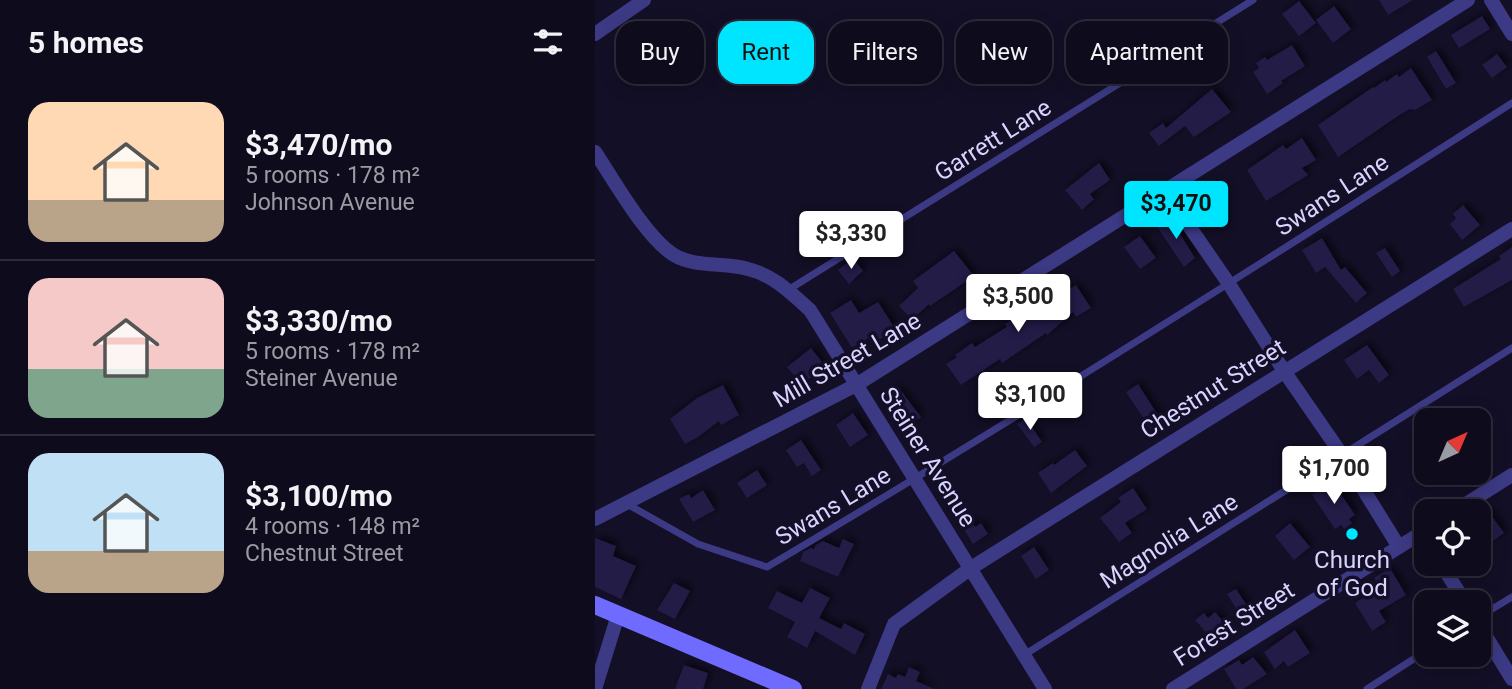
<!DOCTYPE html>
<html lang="en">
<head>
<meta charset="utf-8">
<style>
	body { margin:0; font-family:Roboto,sans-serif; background:#1c1929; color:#f1f3f6; height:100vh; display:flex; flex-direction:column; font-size:26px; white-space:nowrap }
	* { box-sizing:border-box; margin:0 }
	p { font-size:23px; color:#9b9ba3 }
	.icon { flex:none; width:38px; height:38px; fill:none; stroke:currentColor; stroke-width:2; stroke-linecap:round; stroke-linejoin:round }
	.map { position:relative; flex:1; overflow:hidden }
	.sheet { display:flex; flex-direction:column; background:#0e0b1c; width:595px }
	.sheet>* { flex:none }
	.top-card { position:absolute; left:21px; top:21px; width:665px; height:63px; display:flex; gap:14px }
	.needle { width:46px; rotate:44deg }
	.controls { position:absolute; left:819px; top:408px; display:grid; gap:14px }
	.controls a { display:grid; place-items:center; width:77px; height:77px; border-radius:14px; background:#0e0b1c; box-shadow:0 4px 18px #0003,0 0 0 2px #2e2b3b; font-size:35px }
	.price { position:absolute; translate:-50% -60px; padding:0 16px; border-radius:7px; background:#fff; color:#222; font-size:23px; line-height:46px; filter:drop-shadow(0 2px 4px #0008) }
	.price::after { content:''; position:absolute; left:50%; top:42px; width:21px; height:16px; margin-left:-10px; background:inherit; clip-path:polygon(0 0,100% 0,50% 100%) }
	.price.on { background:#00e5ff; color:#111 }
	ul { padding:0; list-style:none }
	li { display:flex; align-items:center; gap:21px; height:175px; padding:0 28px }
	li+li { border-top:2px solid #2e2b3b }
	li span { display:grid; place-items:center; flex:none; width:196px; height:140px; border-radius:21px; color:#555 }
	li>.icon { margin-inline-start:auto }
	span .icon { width:84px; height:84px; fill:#fffc; stroke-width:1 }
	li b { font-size:30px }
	h2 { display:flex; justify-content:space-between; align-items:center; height:84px; padding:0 28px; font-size:30px }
	.chip { padding:0 24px; border-radius:21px; background:#0e0b1c; box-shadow:0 4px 18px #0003,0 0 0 2px #2e2b3b; font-size:24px; line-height:63px }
	.chip.on { background:#00e5ff; color:#111 }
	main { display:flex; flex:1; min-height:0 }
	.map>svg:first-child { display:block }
	.building { fill:#241b47; filter:url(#shadow) }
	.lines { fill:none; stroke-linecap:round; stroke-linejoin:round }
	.lane { stroke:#3d3a85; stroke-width:7 }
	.street { stroke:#3d3a85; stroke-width:14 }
	.secondary { stroke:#6f6bff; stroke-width:18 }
	.poi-dot { fill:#00e5ff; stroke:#130f26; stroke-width:2.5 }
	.labels { text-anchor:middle; stroke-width:7; stroke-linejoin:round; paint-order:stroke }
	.street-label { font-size:24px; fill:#d9d4ff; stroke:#130f26 }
	.poi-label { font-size:24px; fill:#d9d4ff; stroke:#130f26 }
</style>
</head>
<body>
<main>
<section class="sheet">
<h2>5 homes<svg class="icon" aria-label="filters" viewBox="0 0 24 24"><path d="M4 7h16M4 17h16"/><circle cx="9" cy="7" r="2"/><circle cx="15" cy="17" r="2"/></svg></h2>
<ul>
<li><span style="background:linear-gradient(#ffd9b3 70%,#b9a48a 0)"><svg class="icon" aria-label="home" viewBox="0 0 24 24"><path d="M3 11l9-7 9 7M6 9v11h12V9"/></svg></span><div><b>$3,470/mo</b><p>5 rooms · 178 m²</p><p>Johnson Avenue</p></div></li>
<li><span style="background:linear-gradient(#f6c9c9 65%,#7fa58c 0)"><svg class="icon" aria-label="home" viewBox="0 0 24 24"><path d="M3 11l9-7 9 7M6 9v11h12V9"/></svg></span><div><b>$3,330/mo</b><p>5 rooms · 178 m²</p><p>Steiner Avenue</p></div></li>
<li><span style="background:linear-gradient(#bfe0f5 70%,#b9a48a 0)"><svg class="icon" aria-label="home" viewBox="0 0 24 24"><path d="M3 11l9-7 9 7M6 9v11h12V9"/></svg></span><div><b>$3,100/mo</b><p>4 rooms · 148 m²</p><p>Chestnut Street</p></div></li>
</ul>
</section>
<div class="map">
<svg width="917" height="689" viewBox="0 0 917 689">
	<defs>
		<filter id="shadow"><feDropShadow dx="3.5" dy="-3.5" stdDeviation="3.5" flood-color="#0009"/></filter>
	</defs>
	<rect width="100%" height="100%" fill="#130f26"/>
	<path class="building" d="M784,0H818L793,15Z
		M704,1L721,23L704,36L687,14Z
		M739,6L756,29L738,43L721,20Z
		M887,16L895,29L864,48L856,35Z
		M697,45L710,66L686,81L688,83L672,94L658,72L664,68L661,63L670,57L672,60Z
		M841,51L861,83L851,89L832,57Z
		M902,54L912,67L897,78L887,65Z
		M816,68L837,100L820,110L815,109L803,116L743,157L723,125L778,87L779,88L790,80L791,82L802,74L804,77Z
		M617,89L636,112L599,137L590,126L564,146L554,133L568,123L571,128Z
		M707,138L721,160L707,168L713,175L671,201L652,170L688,145L691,149Z
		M504,163L515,180L495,194L499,199L487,210L470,190Z
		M868,205L885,225L867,240L855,224L861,218L858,214Z
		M574,216L600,258L589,267L561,225Z
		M545,236L561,258L545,269L529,247Z
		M727,238L746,270L750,267L772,293L761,303L730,267L721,273L707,250Z
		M917,247V280L869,307L858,289L906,259L904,256Z
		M790,248L805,271L797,277L781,253Z
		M359,251L379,276L335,306L334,304L317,320L304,306L323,288L318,281Z
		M258,258L268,271L254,284L243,270Z
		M481,285L496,308L481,317L478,312L452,335L451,333L407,363L405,359L366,385L351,364L362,357L360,355L377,343L380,347L412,327L410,324L452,295L457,300Z
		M256,300L264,313L283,302L301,330L284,340L280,334L257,348L235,313Z
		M772,345L794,375L784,383L774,370L762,379L749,360Z
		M216,348L230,366L207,385L192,367Z
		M543,384L568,423L557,431L531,392Z
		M128,385L144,415L126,425L124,421L103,437L90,444L75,419L102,398Z
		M304,388L326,417L311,428L289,399Z
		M258,413L273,435L255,447L241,425Z
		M431,418L447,442L439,447L422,424Z
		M206,440L226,470L217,476L209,463L202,467L191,450Z
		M480,450L492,466L456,493L443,473L458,463L459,465Z
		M162,470L172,485L152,498L142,483Z
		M737,481L760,515L754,519L757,523L749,529L746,525L740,529L717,495Z
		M538,488L552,509L530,523L537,533L524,542L505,518L526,502L523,498Z
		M108,490L120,510L98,522L84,499L94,494L96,498Z
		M891,508L909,533L895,543L884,527V513Z
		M375,520L380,527L386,523L393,534L378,544L366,525Z
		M695,523L715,547L699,560L680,536Z
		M0,538L21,546L18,556L41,566L26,599L0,587Z
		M248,539L259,544L243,577L205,561L208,552L216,548L219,549L221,545L228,541L244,548Z
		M439,547L454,570L441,579L426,556Z
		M795,568L811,595L784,611L791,622L777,631L760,603L785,587L779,578Z
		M79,583L95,591L80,619L62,610Z
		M215,588L235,598L224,618L246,629L249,623L270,634L260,655L220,631L212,648L192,637L200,622L173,608L182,591L207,603Z
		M641,589L655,610L646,616L632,594Z
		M620,612L633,627L618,640L600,620L609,613L613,618Z
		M700,630L715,653L693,667L689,661L680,669L669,652Z
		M658,657L672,674L648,689H641L629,669L644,660L647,665Z
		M89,665L113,673L108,689H80Z
		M314,667L325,672L321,681L339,689H286L293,674L301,678L303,674L310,677Z"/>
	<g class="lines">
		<path class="lane" d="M193,290L658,0
			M32,504L103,544L172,567C424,418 670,261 917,103
			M884,617L917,597
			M429,655L917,348
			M772,689L831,651"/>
		<path class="street" d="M896,0L917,34
			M0,34L49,0
			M0,152C19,180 51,238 79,255C100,268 130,262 153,269C178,275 196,293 215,310L450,689
			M570,191L634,284L689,371L747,455L804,547
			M860,511L917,475
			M0,519L261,385L873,0
			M846,564L870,602
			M884,625L917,679
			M0,689L23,615
			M273,689L299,624L376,568L917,229
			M578,689L831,530"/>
		<path class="secondary" d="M0,605L198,689"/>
	</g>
	<circle class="poi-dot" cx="757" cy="534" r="7"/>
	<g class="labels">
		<g class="street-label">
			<text transform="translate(398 140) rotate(-32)" y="8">Garrett Lane</text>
			<text transform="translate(737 195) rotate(-33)" y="8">Swans Lane</text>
			<text transform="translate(252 360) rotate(-30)" y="8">Mill Street Lane</text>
			<text transform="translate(618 389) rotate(-32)" y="8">Chestnut Street</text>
			<text transform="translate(333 457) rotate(58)" y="8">Steiner Avenue</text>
			<text transform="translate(238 506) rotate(-31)" y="8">Swans Lane</text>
			<text transform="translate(574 541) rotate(-32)" y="8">Magnolia Lane</text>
			<text transform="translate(639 624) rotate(-32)" y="8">Forest Street</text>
		</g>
		<g class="poi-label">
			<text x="757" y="568">Church<tspan x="757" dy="28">of God</tspan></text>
		</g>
	</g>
</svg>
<div class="controls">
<a><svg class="needle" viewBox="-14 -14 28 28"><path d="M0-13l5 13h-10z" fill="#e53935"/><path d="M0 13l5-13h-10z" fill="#9b9ba3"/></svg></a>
<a><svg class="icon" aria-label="locate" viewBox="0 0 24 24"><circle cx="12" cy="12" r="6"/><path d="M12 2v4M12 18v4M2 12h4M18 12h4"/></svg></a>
<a><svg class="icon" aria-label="layers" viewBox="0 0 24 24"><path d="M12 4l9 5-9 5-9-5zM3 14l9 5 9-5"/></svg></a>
</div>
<b class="price on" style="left:581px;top:241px">$3,470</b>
<b class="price" style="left:256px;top:271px">$3,330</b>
<b class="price" style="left:423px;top:334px">$3,500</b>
<b class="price" style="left:435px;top:432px">$3,100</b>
<b class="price" style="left:739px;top:506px">$1,700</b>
<div class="top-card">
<a class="chip">Buy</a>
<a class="chip on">Rent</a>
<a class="chip">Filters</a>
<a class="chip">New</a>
<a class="chip">Apartment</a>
</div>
</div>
</main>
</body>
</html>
